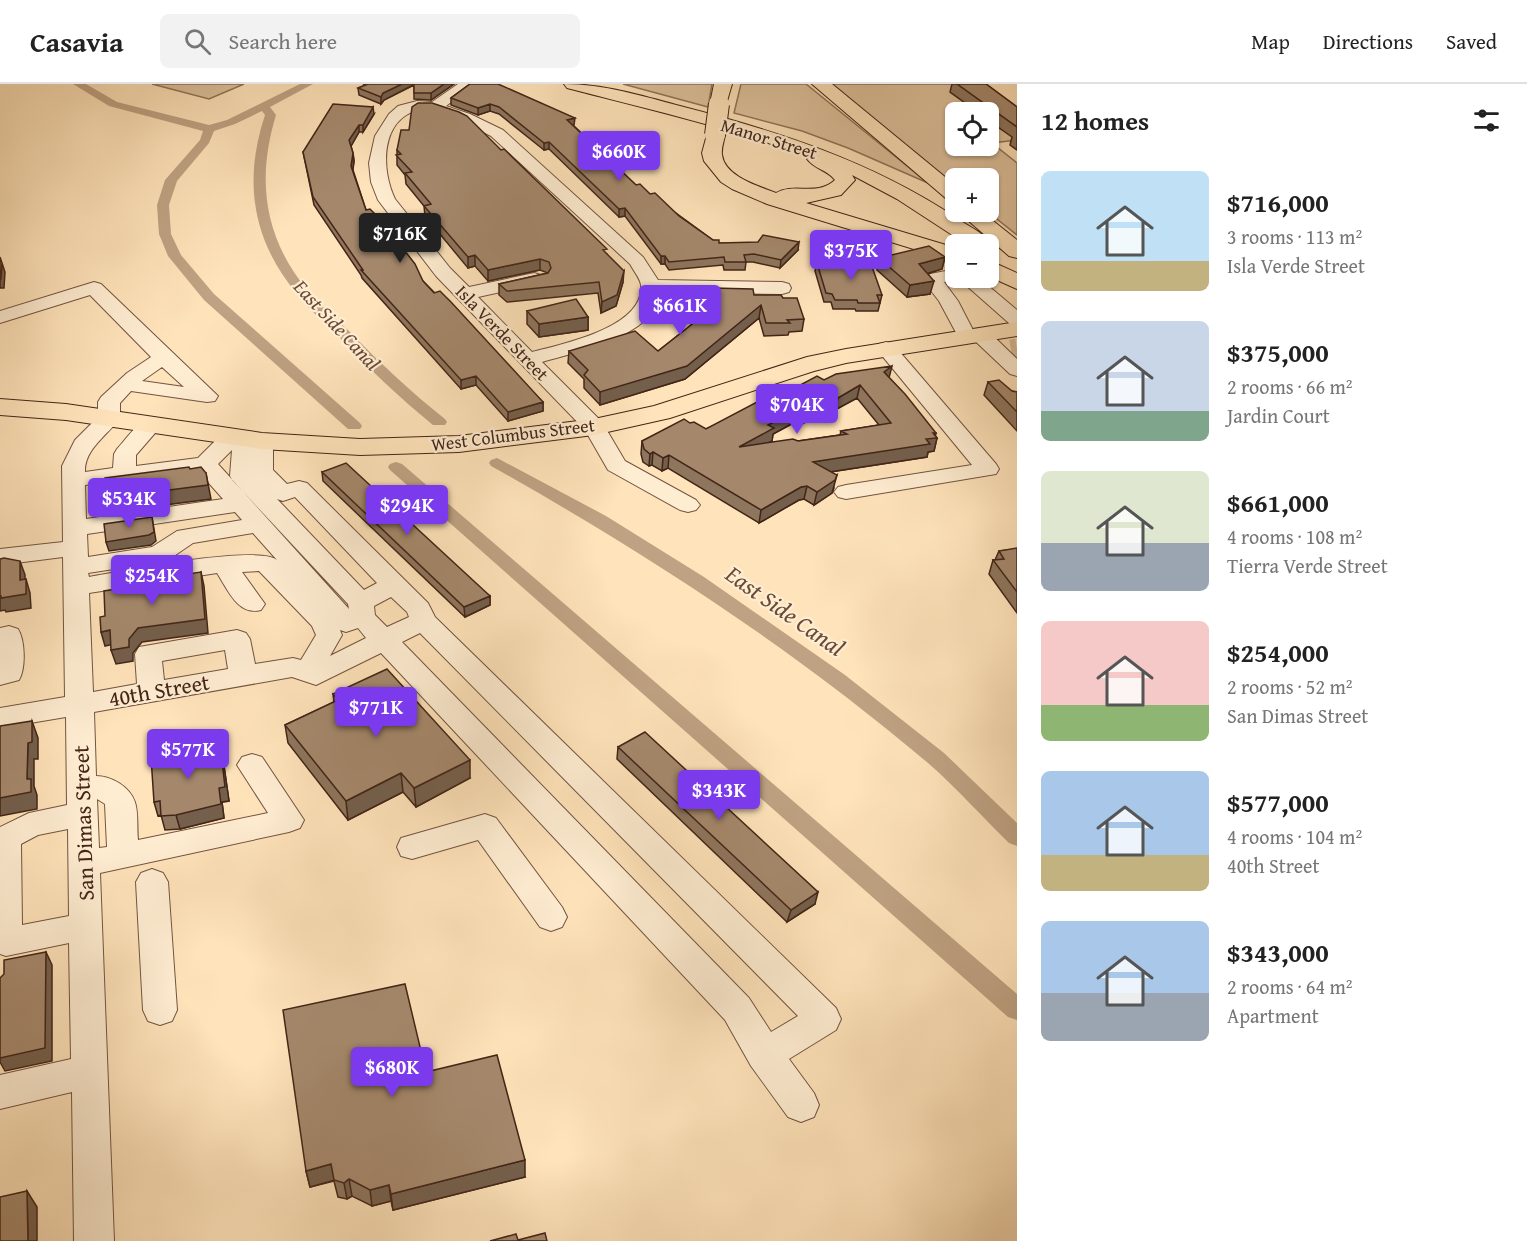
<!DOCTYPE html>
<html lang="en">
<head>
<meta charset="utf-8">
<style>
	body { margin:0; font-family:"Gentium Book Plus",serif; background:#f2f2f2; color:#222; height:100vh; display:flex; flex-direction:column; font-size:22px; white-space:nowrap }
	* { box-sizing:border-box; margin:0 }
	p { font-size:20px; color:#767676 }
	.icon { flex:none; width:33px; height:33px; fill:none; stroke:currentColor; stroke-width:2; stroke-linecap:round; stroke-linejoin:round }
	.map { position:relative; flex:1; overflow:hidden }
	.side { display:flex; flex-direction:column; background:#fff; width:510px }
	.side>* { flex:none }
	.controls { position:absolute; left:945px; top:18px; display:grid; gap:12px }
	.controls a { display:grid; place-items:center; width:54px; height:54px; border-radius:9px; background:#fff; box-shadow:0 2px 4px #0004; font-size:30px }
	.price { position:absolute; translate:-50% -51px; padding:0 14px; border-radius:6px; background:#7c3aed; color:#fff; font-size:20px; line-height:39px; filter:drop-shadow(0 2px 3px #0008) }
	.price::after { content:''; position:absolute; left:50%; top:36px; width:18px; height:14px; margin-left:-9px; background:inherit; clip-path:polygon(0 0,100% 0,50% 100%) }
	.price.active { background:#222; color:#fff }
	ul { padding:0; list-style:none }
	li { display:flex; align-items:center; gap:18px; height:150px; padding:0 24px }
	li span { display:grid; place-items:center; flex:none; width:168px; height:120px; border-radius:9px; color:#555 }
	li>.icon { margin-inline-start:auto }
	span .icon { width:72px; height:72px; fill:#fffc; stroke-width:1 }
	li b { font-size:26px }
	h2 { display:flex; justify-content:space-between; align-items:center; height:72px; padding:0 24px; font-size:26px }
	header { display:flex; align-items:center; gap:36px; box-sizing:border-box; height:84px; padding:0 30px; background:#fff; border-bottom:2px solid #e0e0e0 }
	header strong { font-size:28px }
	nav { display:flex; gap:33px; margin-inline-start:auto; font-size:21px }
	.search { width:420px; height:54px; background:#f2f2f2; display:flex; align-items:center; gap:15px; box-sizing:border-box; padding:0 21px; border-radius:9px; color:#767676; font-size:22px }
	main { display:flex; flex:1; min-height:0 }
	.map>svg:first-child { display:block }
	.green { fill:#dfc39e; stroke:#91745a; stroke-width:1.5 }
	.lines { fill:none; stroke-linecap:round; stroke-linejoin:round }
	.canal { fill:#bfa283; fill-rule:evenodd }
	.minor-tunnel { stroke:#d9bd99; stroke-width:21; stroke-dasharray:21 10; stroke-linecap:butt }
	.minor-casing { stroke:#725440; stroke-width:2 }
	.major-casing { stroke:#432517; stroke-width:2 }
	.minor { fill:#ffedd2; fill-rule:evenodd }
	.major { fill:#ffe3ba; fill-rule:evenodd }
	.major-bridge-casing { stroke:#432517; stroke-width:22; stroke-linecap:butt }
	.major-bridge { stroke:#ffe3ba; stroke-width:20 }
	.wall { fill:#8e755d; stroke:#432517; stroke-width:1.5; fill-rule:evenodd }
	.shaded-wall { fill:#745f4c; stroke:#432517; stroke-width:1.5 }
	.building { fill:#a5886c; stroke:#432517; stroke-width:1.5; fill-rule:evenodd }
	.labels { text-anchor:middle; stroke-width:4.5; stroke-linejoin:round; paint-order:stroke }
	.far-street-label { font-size:18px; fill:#432517; stroke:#ffedd2 }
	.far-water-label { font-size:20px; font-style:italic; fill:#684a37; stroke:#ffedd2 }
	.street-label { font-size:22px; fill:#432517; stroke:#ffedd2 }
	.water-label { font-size:24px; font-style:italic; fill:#684a37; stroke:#ffedd2 }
</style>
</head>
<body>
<header>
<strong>Casavia</strong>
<div class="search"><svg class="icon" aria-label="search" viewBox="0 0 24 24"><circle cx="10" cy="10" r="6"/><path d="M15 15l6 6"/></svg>Search here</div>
<nav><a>Map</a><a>Directions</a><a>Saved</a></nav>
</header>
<main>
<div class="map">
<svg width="1017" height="1157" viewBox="0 0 1017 1157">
	<rect width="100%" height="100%" fill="#ffe3ba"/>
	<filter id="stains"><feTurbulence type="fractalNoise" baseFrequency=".00333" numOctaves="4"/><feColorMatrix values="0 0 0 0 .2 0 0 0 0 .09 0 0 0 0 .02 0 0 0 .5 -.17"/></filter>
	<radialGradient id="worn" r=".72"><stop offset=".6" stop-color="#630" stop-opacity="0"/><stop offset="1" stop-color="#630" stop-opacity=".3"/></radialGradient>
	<path class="green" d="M152,0H244L209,15Z
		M623,0H712L708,23Z
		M741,0H806L928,99L848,64L802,47L734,29Z
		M829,0H968L951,9L978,28H956V62H988L989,36L1017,56L992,59L1017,79V151L988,128V94H956L955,102Z"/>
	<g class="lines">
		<path class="canal" d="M73,0H86L117,18L209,41L227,36L300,0H313L270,23L276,31C257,93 263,151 305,203C318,220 335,233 350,248C380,279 411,308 445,335L447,338L445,341H433C400,314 369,285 340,254C326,239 310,227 298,211C252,157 243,97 265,31L262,27L235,40L214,47L209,59L177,97L169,121L171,150L181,171L214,210L360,339L362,342L360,345H348L204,216L168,172L159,150L157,121L165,96L200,56L203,47L109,22Z
			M497,374L606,432L704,493L845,591L944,669L1017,739V762L1009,759C982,733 957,704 928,679C792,564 646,469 491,382L489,379L491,376Z
			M396,378L402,380L1017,910V936L1008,933L390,386L388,383L390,380Z"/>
		<path class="minor-tunnel" d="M1011,266L1017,265"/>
		<g class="minor-casing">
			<path id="minor" d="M458,0H475L446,22L470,30L503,46L643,173L658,196L782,198L789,200L791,204L789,208L782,210L659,208C658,252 576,268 542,278L602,338L625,377L696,416L700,421L696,426L688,428L680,426L608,386L585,346L436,192L378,116L371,98L369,79L375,52L389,30L398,22L417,17L432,18ZM418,26L433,27L460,36L491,52L630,180C633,186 640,194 641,201C645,243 563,260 532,268L478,213L541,199L543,195L541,191L534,189L469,203L450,184L395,115C381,86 380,36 418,26Z
				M956,185V194H979L1017,226V242L1010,240L959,195L944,198L958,217L973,246H987L1017,275V292L1010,290L974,256L967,258L960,256L939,217L925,199L930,190Z
				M94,198L101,200L218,312L215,317L207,318L131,307L120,319V334C108,351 84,365 85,388L113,384L114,370L117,365C129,352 140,332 159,336L162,341L136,371V382L198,374L223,349L231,347L244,348L254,353L262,350L270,352L273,357V386L287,400L299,397L307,399L428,519L435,533L836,924L841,935L836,946L789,975L814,1009L819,1021L814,1033L801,1038L788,1033L751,982L725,936L381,569L316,601L292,593L94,628L96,692C105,692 112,695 119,699C142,714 136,731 138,756L268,729L237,681L242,673L252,670L262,673L304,736L300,744L289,748L100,789L114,1157H74L72,1008L0,1025V991L71,975L69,859L6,872L0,870V743L29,729L67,721L66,633L0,644V624L65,613L63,473L0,481V465L63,458L62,382L75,356L98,333V318L101,313L127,289L151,273L90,211L0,239V227ZM162,283L184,303L142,297ZM232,366L230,392L233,397L348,520L349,525L218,380ZM199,388L223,415L86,435L85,401ZM295,413L377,499L364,506L277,415L283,417ZM235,428L242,436L177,447L152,463L88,473L87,450ZM253,449L277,476C258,460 119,488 89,493L88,489L159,478L168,476L193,459ZM259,487L312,542L316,551L301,576L293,574L255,580L250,555L246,549L237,546L139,563L135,570L137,600L93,608L89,509L217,489C228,506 238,532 261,526L265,520L242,488ZM391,513L407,528L409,533L387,543L375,531L374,522ZM358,544L366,554L330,572L342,551L340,546L346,548ZM420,549L798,932L771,948L749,914L402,558ZM225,566L228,585L164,596L162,577ZM97,715L105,720L107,763L99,764ZM68,745L69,832L22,841L21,760L38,751Z
				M886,258L893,260L996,380L999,385L996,390L846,415L838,413L834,408L838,403L846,401L972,381L879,268L876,264L879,260Z
				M9,542L18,545C25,556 26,584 19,596L0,601V544Z
				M485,730L496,734L562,823L567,833L562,843L551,847L540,843L478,756L412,775L401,772L397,763L401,754Z
				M152,785L163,789L168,798L177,926L172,937L160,941L148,937L143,926L136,798L141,789Z"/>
		</g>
		<g class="major-casing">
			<path id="major" d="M564,0C604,0 642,12 680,22C777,47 870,77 955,133C966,141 983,148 991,160L988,164V160H966L897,115L852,91L855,96L841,111L806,119L956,164V178L767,120L732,105L721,98L704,77L702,69L708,47H722L725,51C724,57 721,64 722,71C725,93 759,102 776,109C794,98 817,113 835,96C828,86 814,85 807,75L809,73C730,44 648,25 567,4Z
				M714,0H732L725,24H713L710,20Z
				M812,0H832L956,102V119L949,117Z
				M960,128H982L1017,156V174L1009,172L963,132Z
				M988,176L1017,189V205L988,192Z
				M1017,238V252L846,279L814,287L670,334L594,351L459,368L360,371L262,365L66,336L0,331V315L66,320L262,349L360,355L459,352L594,335L654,322L807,273L846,265Z"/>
		</g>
		<use href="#minor" class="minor"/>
		<use href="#major" class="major"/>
		<g class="major-bridge-casing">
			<path id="major-bridge" d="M715,51L719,20"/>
		</g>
		<use href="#major-bridge" class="major-bridge"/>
	</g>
	<path class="wall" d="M363,0H454L431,16L414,15V1L384,16L381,20L359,11L358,4L366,1Z
		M470,0L574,41H573L636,101L650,110L713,156L719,159L798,166L780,184L753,178H746L745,186H724L723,181L669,186L665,180H661L625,132L619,133L549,65L544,66L499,30L490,27L478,31L451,21V14Z
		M952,0H986L1017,23V66L1010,61L1012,53L988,36V28H978L950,8Z
		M374,30L363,48H359L351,62L353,69L354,77L353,86L366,126L423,197L543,318V327L508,337L476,301L461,305L362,194L361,191L314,121L303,68Z
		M397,66L607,170L623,198L616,222L601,229L598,209L507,218L499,211V200L548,189L540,186L488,197L475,182L468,184L425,132L424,122L406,100L405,91L397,81Z
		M945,173L942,185L927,190L930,210L907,213L877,186L879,174Z
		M817,179L882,211L878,227H856L855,225H833L831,218H824L815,187Z
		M670,203L783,214L804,235L802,247L789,248L788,251L764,252L759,234L685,295L600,321L584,304V295L568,279L569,267H658L700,234L671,233L668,216Z
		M527,227L588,233V246L539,253L527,240Z
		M889,294L937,354L934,367L928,368L927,373L830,388L834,404L832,409L814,421L804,415L799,416L759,439L668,384L662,387L652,381L649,382L643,378L641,370L642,357L690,339L706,345L780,312L824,296ZM857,314L879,341L841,347L840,351L798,357L769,359L772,357L773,350L797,337L802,340L831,324L835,326Z
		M988,298L1012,307L1017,308V347L984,311Z
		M322,388L490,512V521L465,533L323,397Z
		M1017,465V529L989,490L993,476H995L999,467Z
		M333,610L470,694L416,723L403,708L348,736L288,659L285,641L334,618Z
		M618,663L815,820L787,838L617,675Z
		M223,675L229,717L222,718L224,734L180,745L165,746L161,731L158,732L154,718Z
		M426,988L525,1093L393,1126L391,1117L372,1122L352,1112L347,1115L338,1113L334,1097L310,1103L306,1087Z"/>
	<path class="shaded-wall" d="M402,0H415L384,16L381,20V13L383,9Z
		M444,0H454L431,16V9Z
		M490,20V27L478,31V24Z
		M373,23L374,30L363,48V41Z
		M575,34L574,41L567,43V36Z
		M359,41V48L350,64L349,56Z
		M549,58V65L544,66V59Z
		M353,69L354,77L352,90L351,82Z
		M625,124V132L619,133V125Z
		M799,158L798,166L780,184L781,176Z
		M475,171V182L468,184V173Z
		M661,172H665V180H661Z
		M945,173L942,185L916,193L919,180Z
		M540,175V186L488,197V186Z
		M2,179L5,188L4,204H0V196Z
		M624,187L623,198L616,222L601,229L602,218Z
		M934,197L930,210L907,213L910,201Z
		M761,221L759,234L685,295L600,321V308Z
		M588,233V246L539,253V240Z
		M892,282L889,294L884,288Z
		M476,292V301L461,305V296Z
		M860,301L857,314L835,326L838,314Z
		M833,311L831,324L802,340L805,327Z
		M543,318V327L508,337V328Z
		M799,324L797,337L773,350L772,357L737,376L739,363L768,341Z
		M933,349H936L935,354H937L934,367L928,368L927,373L810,391L813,378L926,355Z
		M653,368L652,381L649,382L650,370Z
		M669,371L668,384L662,387L663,374Z
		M206,389L211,415L103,429L99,415Z
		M837,391L832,409L814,421L817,408Z
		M807,402L804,415L799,416L759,439L761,426L801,403Z
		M152,433L156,457L151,461L109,467L106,458Z
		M20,477L25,491V510L26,495L30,509L31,524L6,528L5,526L0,527V512L20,496Z
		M201,488L204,502L208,549L142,558L133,569V577L116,580L111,566L138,544Z
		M490,512V521L465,533L464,523Z
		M110,546L114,560L105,562L101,548Z
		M32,637L38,654V675H34V702L37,711V725L0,732V714L27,695L28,659Z
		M220,660L223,675L229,717L222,718L224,734L180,745L176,731L219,704Z
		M470,676V694L416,723L414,704Z
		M401,689L403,708L348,736L346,717Z
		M818,808L815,820L787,838L791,826Z
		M46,868L52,881V977L5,987L0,978V974Z
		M525,1076V1093L393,1126L391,1110Z
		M331,1080L335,1096L310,1103L306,1087Z
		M349,1095L352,1112L347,1115L344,1099Z
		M389,1101L391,1117L372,1122L370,1106Z
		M27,1107L37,1123V1157H28Z"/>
	<path class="building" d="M368,0H402L383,9L381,13L358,4Z
		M414,0H444L431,9H414Z
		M470,0H498L575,34L567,36L636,101L640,100L650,110L655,109L679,132L713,156H719V159L758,158L763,151L799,158L781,176L754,170L744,171L746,178H725L724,173L669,178L665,172H661L625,124L619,125L549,58L544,59L499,23L490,20L478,24L451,14Z
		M957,0H986L1017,23V43Z
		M418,19H432L459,28L467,32L501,66L504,65L607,165L603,166L624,187L617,211L602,218L599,198L507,207L499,200L548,189L551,184L549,178L540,175L488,186L475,171L468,173L424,122L431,120L405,89L412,88L396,71L401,70L397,66L401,46H409L412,23Z
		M333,20L373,23L363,41H359L349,56L353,69L351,82L366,126L370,125L381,136L415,180L423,197L434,209L440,207L451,218L543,318L508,328L476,292L461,296L361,186H363L313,113L303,68Z
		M929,162L945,173L919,180L934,197L910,201L879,174Z
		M0,173L2,179L1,195L0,196Z
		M870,177L882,211H877L880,219H858L857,216H835L832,210L826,209L817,179Z
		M670,203L753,205L754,211H781L783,214H797L804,235L787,236L790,239H766L761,221L687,282L600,308L584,291L588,286L569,267L635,247L658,267L715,222L672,221Z
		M576,215L588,233L539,240L527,227Z
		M892,282L884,288L905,310L936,349H933L937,354L926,355L930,360L813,378L837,391L835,396L817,408L807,402L801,403L761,426L669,371L663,374L653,368L650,370L644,365L642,357L684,335L690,339L694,338L706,345L774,309L780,312L817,292L824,296L836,290ZM860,301L891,339L841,347L847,350L798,357L793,355L739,363L774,344L768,341L799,324L805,327L833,311L838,314Z
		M999,296L1012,307L1017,308V328L988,298Z
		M346,379L490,512L464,523L322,388Z
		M189,383L190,385L201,383L206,389L208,401L99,415L98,398L105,397V394Z
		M152,433L154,448L149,451L106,458L104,440Z
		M1017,464V508L993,476L1004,475L999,467Z
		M4,474L20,477V496L26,495V510L1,514V512H0V475Z
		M201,488L205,535L138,544L129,555V563L111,566L110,546L101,548L100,533L105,532L104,507L136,502L135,498Z
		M387,585L470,676L414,704L401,689L346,717L285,641L338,616L333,610Z
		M32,637V658L28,659L27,695H31V708L0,714V642Z
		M645,648L818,808L791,826L618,663Z
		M220,660L225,703L219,704L221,720L176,731L161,732L160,717L154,718L151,673Z
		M46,868L45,964L0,974V894L4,890V876Z
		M405,900L426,988L497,971L525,1076L391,1110L389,1101L370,1106L349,1095L344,1099L334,1096L331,1080L306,1087L283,926Z
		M27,1107L28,1157H0V1113Z
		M545,1149L547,1157H490L516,1150L518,1156Z"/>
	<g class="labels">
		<g class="far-street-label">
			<text transform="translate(769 55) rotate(17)" y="6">Manor Street</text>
			<text transform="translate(502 249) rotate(46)" y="6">Isla Verde Street</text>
			<text transform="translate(513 351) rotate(-7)" y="6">West Columbus Street</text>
		</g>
		<g class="far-water-label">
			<text transform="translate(337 241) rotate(47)" y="7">East Side Canal</text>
		</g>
		<g class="street-label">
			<text transform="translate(159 606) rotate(-10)" y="8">40th Street</text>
			<text transform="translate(83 739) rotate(-92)" y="8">San Dimas Street</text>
		</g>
		<g class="water-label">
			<text transform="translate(785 527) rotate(35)" y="8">East Side Canal</text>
		</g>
	</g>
	<rect width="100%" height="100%" filter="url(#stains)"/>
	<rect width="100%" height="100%" fill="url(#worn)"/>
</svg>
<div class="controls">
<a><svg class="icon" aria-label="locate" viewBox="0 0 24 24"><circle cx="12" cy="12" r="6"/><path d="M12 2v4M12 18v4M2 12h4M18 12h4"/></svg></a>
<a>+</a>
<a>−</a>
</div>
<b class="price" style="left:619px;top:98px">$660K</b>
<b class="price active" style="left:400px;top:180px">$716K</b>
<b class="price" style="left:851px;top:197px">$375K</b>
<b class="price" style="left:680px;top:252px">$661K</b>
<b class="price" style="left:797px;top:351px">$704K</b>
<b class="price" style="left:129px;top:445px">$534K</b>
<b class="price" style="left:407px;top:452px">$294K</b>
<b class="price" style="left:152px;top:522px">$254K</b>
<b class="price" style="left:376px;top:654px">$771K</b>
<b class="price" style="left:188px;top:696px">$577K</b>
<b class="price" style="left:719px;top:737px">$343K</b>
<b class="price" style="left:392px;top:1014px">$680K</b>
</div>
<section class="side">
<h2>12 homes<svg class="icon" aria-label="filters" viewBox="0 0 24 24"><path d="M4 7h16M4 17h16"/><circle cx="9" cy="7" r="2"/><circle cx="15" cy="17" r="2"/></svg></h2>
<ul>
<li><span style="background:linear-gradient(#bfe0f5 75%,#c2b280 0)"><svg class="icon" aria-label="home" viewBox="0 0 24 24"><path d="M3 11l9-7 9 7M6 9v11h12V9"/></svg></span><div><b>$716,000</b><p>3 rooms · 113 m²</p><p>Isla Verde Street</p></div></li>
<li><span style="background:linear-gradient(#c9d6e8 75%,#7fa58c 0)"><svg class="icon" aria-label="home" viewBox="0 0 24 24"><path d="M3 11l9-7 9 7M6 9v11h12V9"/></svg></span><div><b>$375,000</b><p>2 rooms · 66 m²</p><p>Jardin Court</p></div></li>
<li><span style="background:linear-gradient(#dfe7d0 60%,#9aa5b1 0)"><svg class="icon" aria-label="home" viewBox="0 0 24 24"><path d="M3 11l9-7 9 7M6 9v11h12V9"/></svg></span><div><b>$661,000</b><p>4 rooms · 108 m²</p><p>Tierra Verde Street</p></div></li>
<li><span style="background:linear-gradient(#f6c9c9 70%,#8fb573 0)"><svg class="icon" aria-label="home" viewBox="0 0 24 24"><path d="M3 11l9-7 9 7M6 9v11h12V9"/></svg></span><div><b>$254,000</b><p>2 rooms · 52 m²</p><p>San Dimas Street</p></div></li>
<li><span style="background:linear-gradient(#a9c7e8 70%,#c2b280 0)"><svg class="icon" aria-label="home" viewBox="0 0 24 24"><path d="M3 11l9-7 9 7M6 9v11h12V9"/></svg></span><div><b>$577,000</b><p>4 rooms · 104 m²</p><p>40th Street</p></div></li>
<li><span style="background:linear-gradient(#a9c7e8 60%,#9aa5b1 0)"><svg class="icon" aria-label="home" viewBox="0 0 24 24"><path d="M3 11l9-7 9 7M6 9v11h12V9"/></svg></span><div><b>$343,000</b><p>2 rooms · 64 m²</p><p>Apartment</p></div></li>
</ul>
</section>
</main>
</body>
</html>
